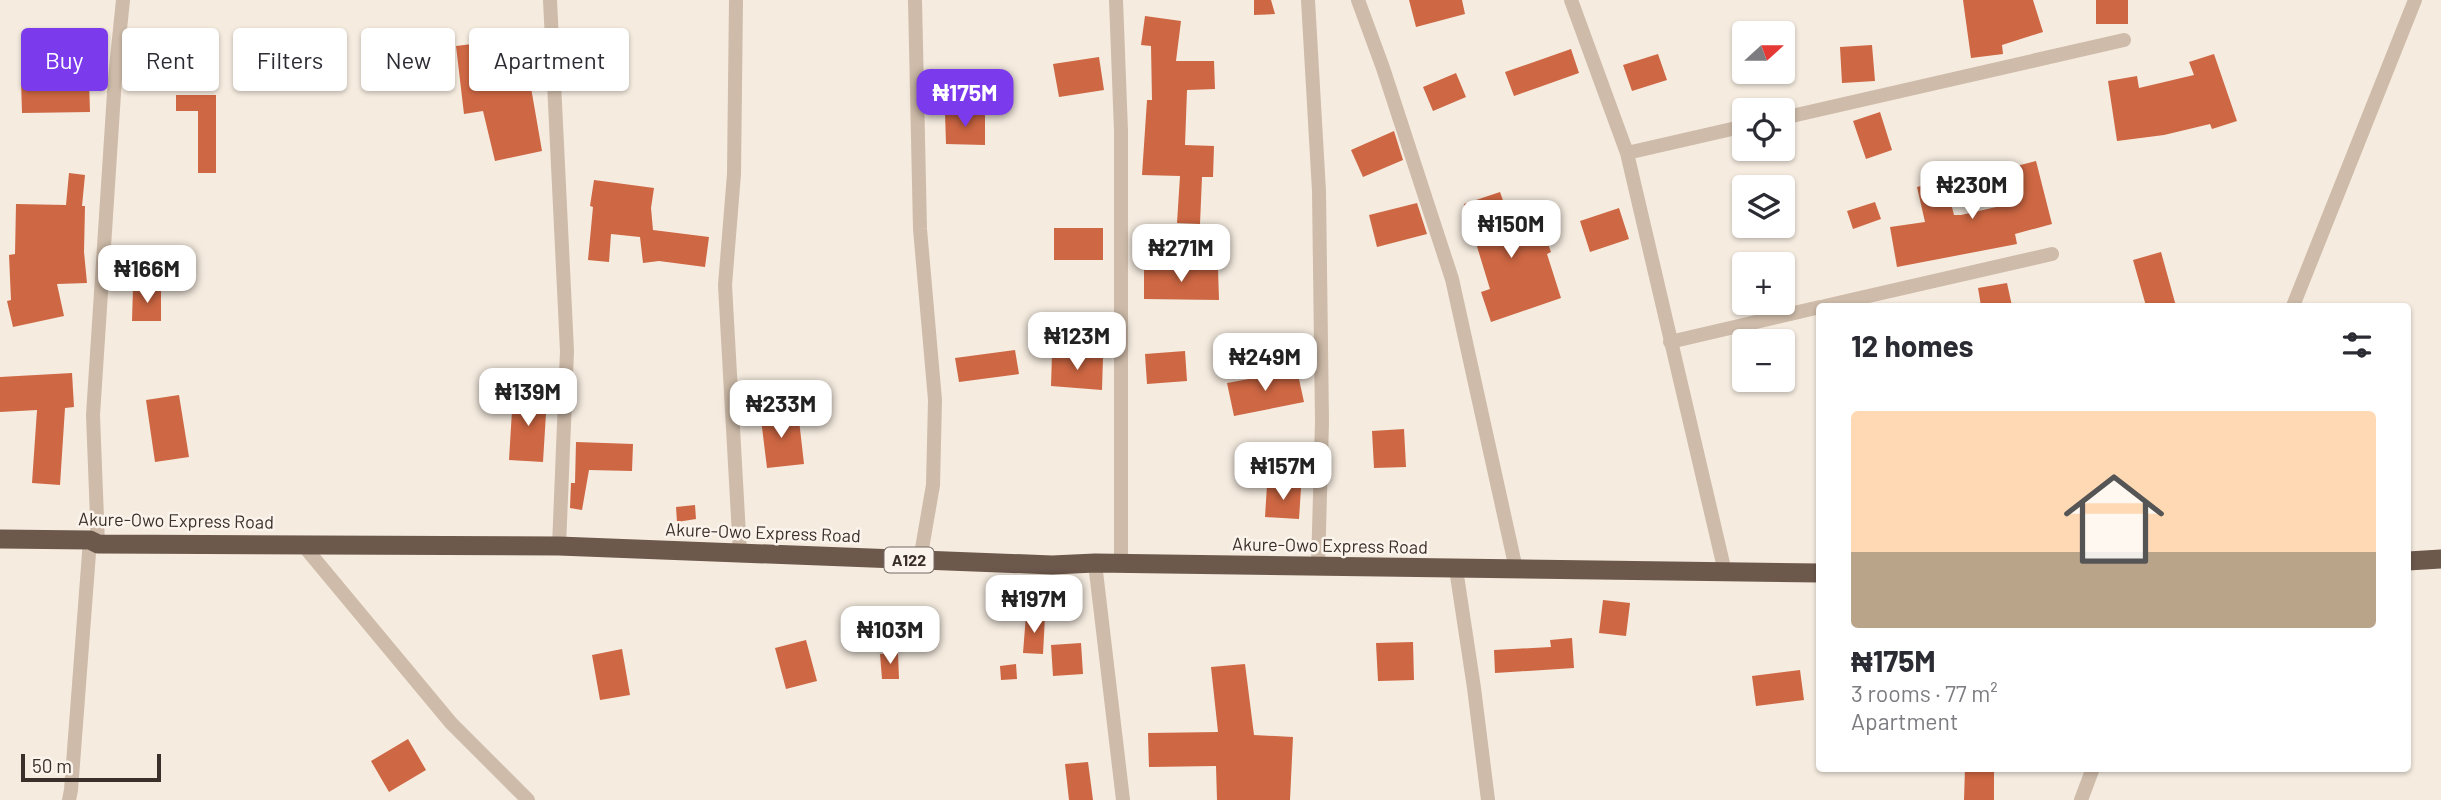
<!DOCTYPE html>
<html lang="en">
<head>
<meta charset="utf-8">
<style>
	body { margin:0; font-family:Barlow,sans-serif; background:#f2f2f3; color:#2b2b33; height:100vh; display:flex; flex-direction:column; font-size:26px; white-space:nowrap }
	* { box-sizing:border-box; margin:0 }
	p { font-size:23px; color:#7c7c81 }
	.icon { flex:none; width:38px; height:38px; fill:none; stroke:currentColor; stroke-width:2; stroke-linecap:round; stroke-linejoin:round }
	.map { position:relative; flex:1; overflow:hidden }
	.drawer { position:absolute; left:1816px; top:303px; width:595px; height:469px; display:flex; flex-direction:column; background:#fff; border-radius:7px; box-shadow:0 2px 5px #0004 }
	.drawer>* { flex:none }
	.banner { position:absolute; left:21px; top:28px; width:665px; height:63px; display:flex; gap:14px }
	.needle { width:46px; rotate:69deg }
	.buttons { position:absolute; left:1732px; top:21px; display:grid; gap:14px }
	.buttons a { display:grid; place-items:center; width:63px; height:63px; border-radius:7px; background:#fff; box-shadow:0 2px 5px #0004; font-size:35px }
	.scale { position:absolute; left:21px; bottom:18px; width:140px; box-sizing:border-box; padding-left:7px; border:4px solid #3b2f29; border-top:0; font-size:19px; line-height:24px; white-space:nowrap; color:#3b2f29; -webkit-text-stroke:5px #fbf4ec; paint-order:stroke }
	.price { position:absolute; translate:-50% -60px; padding:0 16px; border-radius:14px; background:#fff; color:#222; font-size:23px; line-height:46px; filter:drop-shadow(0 2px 4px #0008) }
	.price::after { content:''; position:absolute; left:50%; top:42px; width:21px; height:16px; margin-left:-10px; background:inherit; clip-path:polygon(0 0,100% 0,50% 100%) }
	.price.current { background:#7c3aed; color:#fff }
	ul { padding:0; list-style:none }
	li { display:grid; align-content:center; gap:14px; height:371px; padding:0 35px }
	li span { display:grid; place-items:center; height:217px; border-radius:7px; color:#555 }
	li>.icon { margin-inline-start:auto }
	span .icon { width:126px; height:126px; fill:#fffc; stroke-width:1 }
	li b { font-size:30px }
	h2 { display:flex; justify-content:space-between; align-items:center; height:84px; padding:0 35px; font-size:30px }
	.pill { padding:0 24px; border-radius:7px; background:#fff; box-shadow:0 2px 5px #0004; font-size:24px; line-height:63px }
	.pill.current { background:#7c3aed; color:#fff }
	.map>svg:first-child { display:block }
	.building { fill:#ce6743 }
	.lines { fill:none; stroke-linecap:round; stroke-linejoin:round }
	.minor { stroke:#cebba9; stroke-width:14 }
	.trunk { stroke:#6d584c; stroke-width:19 }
	.labels { text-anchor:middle; stroke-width:5; stroke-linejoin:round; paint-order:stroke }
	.shield { fill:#fbf4ec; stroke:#756a64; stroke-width:2 }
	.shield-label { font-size:16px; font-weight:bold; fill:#3b2f29 }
	.street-label { font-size:18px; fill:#3b2f29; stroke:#fbf4ec }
</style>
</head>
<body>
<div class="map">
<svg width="2441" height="800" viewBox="0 0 2441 800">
	<rect width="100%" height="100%" fill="#f5ebdf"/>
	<path class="building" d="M1254,0H1271L1275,14L1254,15Z
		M1409,0H1462L1465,14L1416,27Z
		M1963,0H2033L2043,32L2002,45L2003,54L1971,58Z
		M2096,0H2128V24H2096Z
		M1145,16L1181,21L1176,61H1214L1215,89L1187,90L1185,145L1214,146L1213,177H1202L1200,224L1177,223L1180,176L1142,175L1147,100H1152L1151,46L1141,45Z
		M520,38L524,77L529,76L542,151L495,161L483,111L464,114L456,46Z
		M1872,45L1875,81L1842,83L1840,47Z
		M1571,49L1579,73L1514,96L1505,72Z
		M1658,54L1667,80L1632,91L1623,65Z
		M2214,54L2237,121L2212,129L2210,124L2164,135L2117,141L2108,81L2137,76L2139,88L2194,75L2189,62Z
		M1099,57L1104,90L1059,97L1053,64Z
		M1456,73L1466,97L1433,111L1423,87Z
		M89,79L90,112L22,113L21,80Z
		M176,95H216V173H198V111H176Z
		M1880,112L1892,150L1866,159L1853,121Z
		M945,113H985V145L946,144Z
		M1394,131L1403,160L1363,177L1351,150Z
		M2036,161L2052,224L2015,234L2017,244L1897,267L1890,227L1925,222L1917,187L1945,180L1954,215H1961L2014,203L2005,169Z
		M69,173L85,175L82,206H85L84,252L87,283L57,284L64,316L13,327L7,301L11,300L9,255L15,254L16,204L66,205Z
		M594,180L654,188L651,208L653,230L709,237L705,267L659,261L643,263L640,237L611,234L609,262L588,260L593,207L590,206Z
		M1500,192L1515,234L1541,225L1551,252L1547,254L1561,298L1491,322L1481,292L1490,289L1464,204Z
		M1875,202L1881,219L1853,229L1847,211Z
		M1417,203L1427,234L1377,247L1369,215Z
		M1619,208L1629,239L1590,252L1580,221Z
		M1054,228H1103V260H1054Z
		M2161,252L2176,306H2146L2133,260Z
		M1144,267L1218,268L1219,300L1144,299Z
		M2007,283L2012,306H1981L1978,288Z
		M133,288H161V321H132Z
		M1015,350L1019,374L959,382L955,358Z
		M1185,351L1187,381L1147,384L1145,354Z
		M1052,354L1103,357L1102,390L1051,386Z
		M1297,370L1304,402L1234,416L1227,383Z
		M72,373L74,407L65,408L60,485L32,483L37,410L0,412V377Z
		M513,394L547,397L543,462L509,460Z
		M179,395L189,457L155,462L146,400Z
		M781,409L783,422L799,420L804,464L767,468L760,411Z
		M1404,429L1406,467L1374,468L1372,431Z
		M576,442L633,444L632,471L589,470L582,510L570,508L571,483H575Z
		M1267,485L1301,488L1299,519L1265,517Z
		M695,505L696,519L677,522L676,507Z
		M1603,600L1630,603L1626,636L1599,633Z
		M1026,615L1045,616L1043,654L1023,653Z
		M1572,638L1574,668L1495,673L1494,650L1551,647L1550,640Z
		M806,640L817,681L786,689L775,648Z
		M1413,642L1414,680L1378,681L1376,643Z
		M1081,643L1083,674L1053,676L1051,645Z
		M622,649L630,695L600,700L592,655Z
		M898,653L899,679H882L880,654Z
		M1016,664L1017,679L1001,680L1000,666Z
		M1245,664L1254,735L1293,737L1290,800H1217L1216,766L1149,767L1148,733L1218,732L1211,667Z
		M1800,670L1804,700L1756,706L1752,676Z
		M408,739L426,770L389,792L371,761Z
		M1088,762L1093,800H1069L1065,764Z
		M1965,768H1994V800H1964Z"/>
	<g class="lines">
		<path class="minor" d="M550,0L567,351L559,546
			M736,0L734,174L725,285L740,553
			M915,0L920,229L935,400L933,485L920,560
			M1116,0L1121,131V564
			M1308,0L1319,191L1322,422L1318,567
			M1358,0L1383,68L1452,279L1516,569
			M1571,0L1627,153L1725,572
			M1783,118L2124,40
			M1627,153L1745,126
			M1825,306L2052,254
			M2293,306L2415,0
			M1670,342L1820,307
			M98,544L93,415L115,78L123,0
			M303,545L451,723L528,800
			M1095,563L1123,800
			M1456,569L1474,688L1488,800
			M69,800L71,790L90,540
			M2081,800L2093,768"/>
		<path class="trunk" d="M0,539L90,540L98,544L559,546L1052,565L1095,563L1820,573
			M2408,561L2441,559"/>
	</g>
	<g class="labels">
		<rect class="shield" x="884.5" y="547.5" width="49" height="25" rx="5"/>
		<g class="shield-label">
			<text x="909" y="566">A122</text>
		</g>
		<g class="street-label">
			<text transform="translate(176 521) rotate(1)" y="6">Akure-Owo Express Road</text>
			<text transform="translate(763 533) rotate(2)" y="6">Akure-Owo Express Road</text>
			<text transform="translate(1330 546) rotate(1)" y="6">Akure-Owo Express Road</text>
		</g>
	</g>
</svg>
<div class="buttons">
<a><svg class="needle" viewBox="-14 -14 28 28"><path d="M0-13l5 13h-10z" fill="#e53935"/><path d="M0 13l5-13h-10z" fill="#7c7c81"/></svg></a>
<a><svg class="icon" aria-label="locate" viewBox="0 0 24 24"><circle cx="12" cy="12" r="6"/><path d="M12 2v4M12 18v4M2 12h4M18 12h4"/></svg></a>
<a><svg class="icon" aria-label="layers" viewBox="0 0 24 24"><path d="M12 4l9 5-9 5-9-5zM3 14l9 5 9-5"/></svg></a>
<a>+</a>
<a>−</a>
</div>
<div class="scale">50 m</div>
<b class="price current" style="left:965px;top:129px">₦175M</b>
<b class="price" style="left:1972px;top:221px">₦230M</b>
<b class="price" style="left:1511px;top:260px">₦150M</b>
<b class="price" style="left:1181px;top:284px">₦271M</b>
<b class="price" style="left:147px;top:305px">₦166M</b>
<b class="price" style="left:1077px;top:372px">₦123M</b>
<b class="price" style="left:1265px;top:393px">₦249M</b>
<b class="price" style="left:528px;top:428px">₦139M</b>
<b class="price" style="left:781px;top:440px">₦233M</b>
<b class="price" style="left:1283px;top:502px">₦157M</b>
<b class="price" style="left:1034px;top:635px">₦197M</b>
<b class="price" style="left:890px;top:666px">₦103M</b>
<div class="banner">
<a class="pill current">Buy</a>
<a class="pill">Rent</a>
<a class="pill">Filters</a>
<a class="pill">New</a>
<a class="pill">Apartment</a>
</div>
<section class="drawer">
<h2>12 homes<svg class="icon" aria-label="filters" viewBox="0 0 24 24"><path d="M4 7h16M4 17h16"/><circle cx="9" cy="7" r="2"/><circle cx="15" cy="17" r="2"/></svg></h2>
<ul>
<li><span style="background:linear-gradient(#ffd9b3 65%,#b9a48a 0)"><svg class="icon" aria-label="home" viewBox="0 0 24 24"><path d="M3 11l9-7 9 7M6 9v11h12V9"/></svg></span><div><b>₦175M</b><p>3 rooms · 77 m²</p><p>Apartment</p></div></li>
</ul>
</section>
</div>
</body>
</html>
